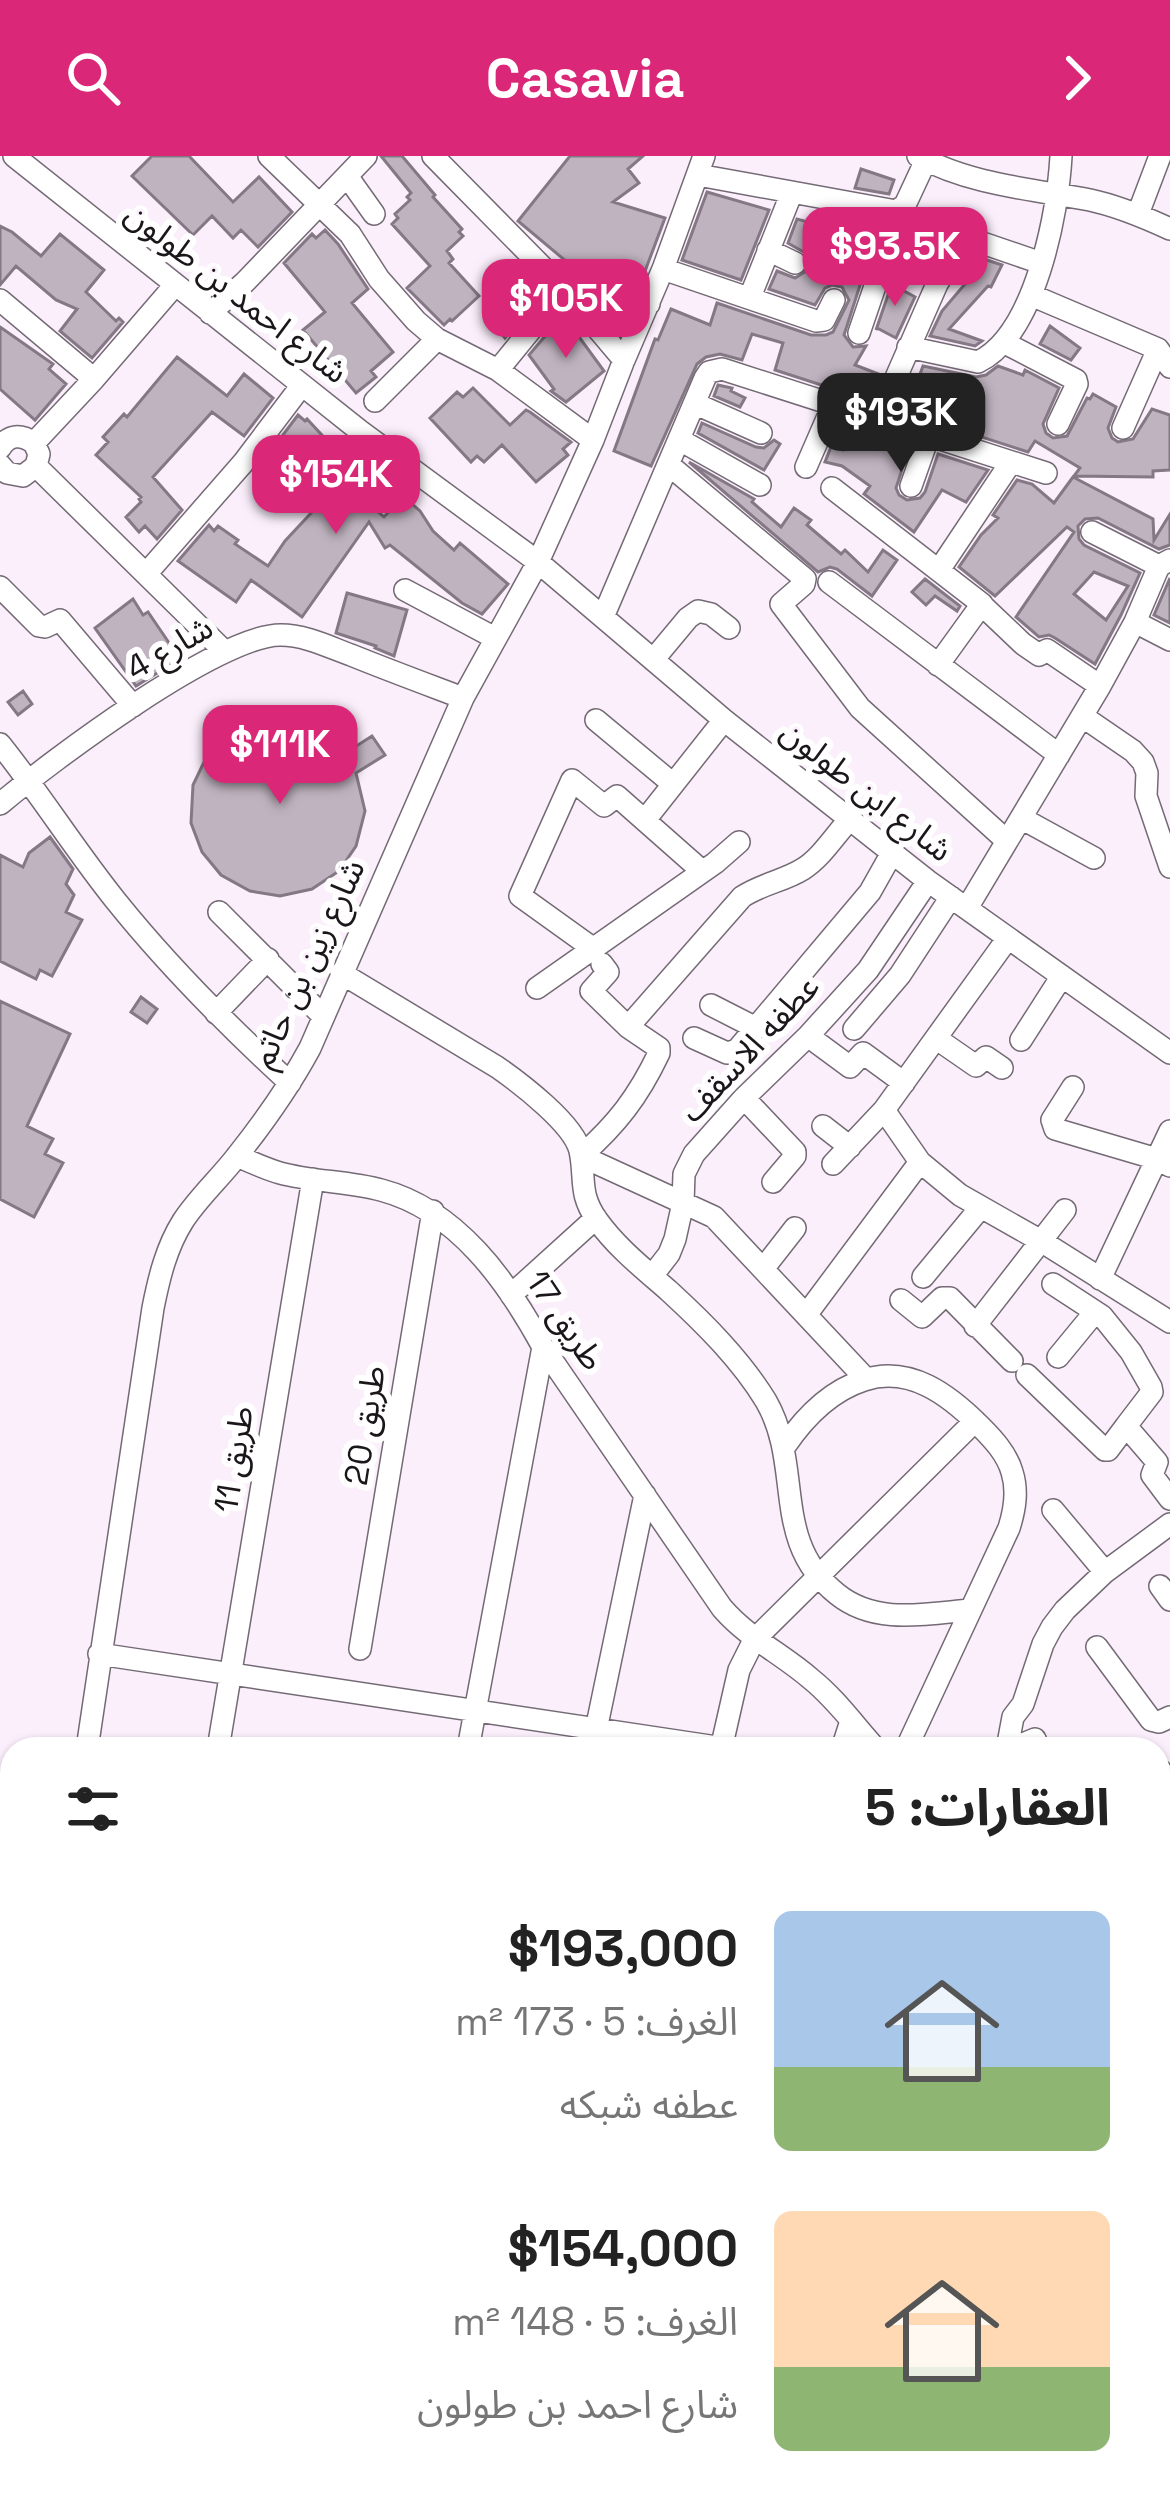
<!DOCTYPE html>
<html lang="ar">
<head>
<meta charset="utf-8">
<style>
	body { margin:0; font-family:"Space Grotesk","Noto Sans Arabic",sans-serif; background:#f6f6f6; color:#222; direction:rtl; height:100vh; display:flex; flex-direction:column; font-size:45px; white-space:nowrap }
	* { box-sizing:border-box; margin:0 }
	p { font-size:39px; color:#767676 }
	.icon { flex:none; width:66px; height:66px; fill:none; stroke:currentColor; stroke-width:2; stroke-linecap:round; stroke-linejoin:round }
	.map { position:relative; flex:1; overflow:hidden; direction:ltr }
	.sheet { position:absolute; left:0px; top:1581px; width:1170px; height:771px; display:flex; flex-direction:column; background:#fff; border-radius:36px 36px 0 0; box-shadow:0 3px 9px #0004; direction:rtl }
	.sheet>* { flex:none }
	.price { position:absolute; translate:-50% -102px; padding:0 27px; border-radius:24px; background:#db2777; color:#fff; font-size:39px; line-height:78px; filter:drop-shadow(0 3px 6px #0008) }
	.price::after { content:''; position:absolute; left:50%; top:72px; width:36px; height:27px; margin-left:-18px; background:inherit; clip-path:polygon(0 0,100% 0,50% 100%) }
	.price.active { background:#222; color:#fff }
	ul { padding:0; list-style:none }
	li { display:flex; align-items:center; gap:36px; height:300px; padding:0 60px }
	li span { display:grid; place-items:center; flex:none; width:336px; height:240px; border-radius:18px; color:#555 }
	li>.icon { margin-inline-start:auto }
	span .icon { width:144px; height:144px; fill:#fffc; stroke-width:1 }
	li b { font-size:51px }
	h2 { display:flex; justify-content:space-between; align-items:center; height:144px; padding:0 60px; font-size:51px }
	header { display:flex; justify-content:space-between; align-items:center; height:156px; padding:0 60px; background:#db2777; color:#fff; font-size:54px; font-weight:700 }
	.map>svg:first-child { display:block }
	.building { fill:#bfb3bf; stroke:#837883; stroke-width:3; fill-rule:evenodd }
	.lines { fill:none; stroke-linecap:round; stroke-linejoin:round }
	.street-casing { stroke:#746a75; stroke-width:24 }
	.secondary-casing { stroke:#746a75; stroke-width:30 }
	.street { stroke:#fff; stroke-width:21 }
	.secondary { stroke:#fff; stroke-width:27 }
	.labels { text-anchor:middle; stroke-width:12; stroke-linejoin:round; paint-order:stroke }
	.street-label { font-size:33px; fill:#1a161a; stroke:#fff }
</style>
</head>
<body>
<header><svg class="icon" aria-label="forward" viewBox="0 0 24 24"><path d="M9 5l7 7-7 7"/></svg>Casavia<svg class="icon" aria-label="search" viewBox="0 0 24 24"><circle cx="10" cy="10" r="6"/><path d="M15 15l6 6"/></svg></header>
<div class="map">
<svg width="1170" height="2351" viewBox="0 0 1170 2351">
	<rect width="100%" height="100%" fill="#fbeffc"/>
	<path class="building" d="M152,0H189L233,46L259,21L292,56L258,91L241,74L233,82L212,60L193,79L132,20Z
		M381,0H402L435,39L433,41L462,73L459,76L463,80L447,95L453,103L449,107L479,140L452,165L450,163L444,169L407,132L430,110L392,68L398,62L395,58L410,44L407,41L411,37Z
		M570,0H643L628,13L639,27L613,46L665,62L639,131L606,125L567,106L518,65Z
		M861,13L894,24L889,38L855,32Z
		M707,36L769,54L741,124L682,104Z
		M821,57L844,64L845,61L863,64L853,84L871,95L844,179L853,191L866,190L855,209L881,219L879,229L887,239H902L909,230L915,232L923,210L976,221L986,219L998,210L1023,219L1025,214L1059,232L1043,268L1046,277L1053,282L1067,280L1087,242L1090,243L1093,238L1116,251L1108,272L1112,282L1118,286L1133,283L1152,253L1170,259V314L1153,315V321L1074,320L1080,312L1035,285L1028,296L775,214L783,187L752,178L742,204L720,198L706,201L697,208L651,310L614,295L655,183L658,184L671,153L710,169L717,147L811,179H826L833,176L849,144L842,131L832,129L825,132L815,149L769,133L777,115L795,122L808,114L810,105L807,98L788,87L797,63L815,68Z
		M0,70L12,76L41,100L60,78L104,114L86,136L116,165L119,162L123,166L92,202L60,175L77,153L56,144L16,110L0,129Z
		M325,74L338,88L368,133L352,147L393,196L371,215L376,221L356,237L303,174L325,156L284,107L312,78L316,82Z
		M972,99L1002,109L991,131L988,130L949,173L982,185L975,190L930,180L942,155L971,121L961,116Z
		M898,110L902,113L893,129L915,141L896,182L877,172L876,174Z
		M511,155L519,165L505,182L494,168Z
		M563,159L604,215L566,246L551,235L554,233L529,199Z
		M1050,170L1080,192L1071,204L1040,188Z
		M0,171L53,208L49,213L66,228L35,264L0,233Z
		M177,201L227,240L244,218L273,242L244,280L212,256L153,321L182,354L157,383L145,370L139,376L126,361L141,346L139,343L141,341L96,299L108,286L103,281L124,258L127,261Z
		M718,229L732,232L731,235L745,242L740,251L714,240Z
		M473,232L510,269L526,254L530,256L571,286L563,293L568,299L536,326L502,289L484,306L477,300L471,306L430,262L457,236L463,241Z
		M298,259L305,265L307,263L333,291L338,286L354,303L336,320L359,355L350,338L354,334L370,348L390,336L377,355L384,361L403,340L420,355L433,375L454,394L460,387L508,428L482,458L462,447L390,389L385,392L369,366L302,461L251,424L236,446L178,405L209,369L214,375L218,370L238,384L235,388L268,410L285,385L312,356L305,345L314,335L287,315L270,296Z
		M702,267L756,291L764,292L774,284L780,288L764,314L698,277Z
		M849,269L910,289L896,332L899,339L907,344L920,342L925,336L938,298L988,314L966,346L942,334L914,376L864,338L870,330L842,310L825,306L831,291L843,294Z
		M689,306L754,343L752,346L781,371L794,352L811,364L807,369L841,398L845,394L868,416L883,394L897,404L872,440L837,413L830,411L818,416Z
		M1073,321L1153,363L1154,384L1170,358V389L1159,393L1098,362L1085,363L1078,370L1079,383L1084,389L1140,417L1121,459L1095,508L1055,482L1049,479L1039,481L1016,461L1074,376L1067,371L995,440L959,411L981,379L998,362L993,359L1017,324L1032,328L1054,347ZM1094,416L1128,430L1106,464L1074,438Z
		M1170,422V467L1154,459Z
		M925,423L960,450L957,455L935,440L926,449L912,436Z
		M347,437L407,454L394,500L375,492L376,490L336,477Z
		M133,443L143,459L148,456L180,503L136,530L95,472Z
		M23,535L32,548L18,559L8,546Z
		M265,566L295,567L312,573L347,596L372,580L385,599L356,617L365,655L356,690L339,715L312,733L280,740L250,735L221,719L202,696L191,667L193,629L206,602L233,577Z
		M50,681L73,713L66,728L74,739L66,756L82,764L52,820L40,814L36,823L0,805V699L23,711L29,697Z
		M141,841L157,853L147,867L131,856Z
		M0,845L70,878L27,970L53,983L45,998L63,1007L34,1061L0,1043Z"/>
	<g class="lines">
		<g class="street-casing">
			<path id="street" d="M14,0L360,275L538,406L724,564L928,725L1170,897
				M269,0L350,78L379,123L416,165L437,183L498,214L593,284
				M433,0L564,133L624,204
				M918,0C971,29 1032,33 1090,44C1118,50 1144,61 1170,73
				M698,19L896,55L905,49L926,4
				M347,20L374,58
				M1138,58L1160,0
				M768,94L795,107
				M663,113L816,165L824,164L834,144
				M564,133L649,148
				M1031,139L1158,193L1170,211
				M750,141L792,36
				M0,144L94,223
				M210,157L245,126L366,0
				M859,177L901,54
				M1005,187L1076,224L1077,228L1058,268
				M908,191L978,206C1035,179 1058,57 1061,0
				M498,214L564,133
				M894,226L937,128L965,81L1041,107
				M375,245L437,183
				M696,248L761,277
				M1123,272L1158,193
				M680,284L760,329
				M34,287L94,223L175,129
				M0,292C9,278 21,278 34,287L39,298L36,310L23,320L7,317L0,309
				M669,309L805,423L804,428L781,448L860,552L1007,685
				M36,310L224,495
				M806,311L833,249
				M911,330L929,279
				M832,332L982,448L938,509
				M1092,376L1159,410
				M939,414L1011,306
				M146,418L243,307L302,229
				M829,426L1059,599
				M0,431L39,470L45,471L60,464L133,550
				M405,434L495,482
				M983,450L1023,488L1039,499L1047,494L1100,530
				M603,461L705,222L709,216L722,213L1046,317
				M1135,466L1170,484
				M653,504L688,462L698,455L711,458L729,472
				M1082,560L1133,595L1143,606L1147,617L1146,640L1170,711
				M596,564L673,628
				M0,588C41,639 75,694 116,745C169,811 228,870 290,927
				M0,648C50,606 220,478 281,479C305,479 329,491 351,499C388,514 426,528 463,542
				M1021,662L1094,702
				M645,664L724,564
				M967,752L1100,530L1135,466L1159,410L1170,404
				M219,756L323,860
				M591,791L520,740L572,624L604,650L617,640L702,715
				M602,808L608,816L591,835L628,871L659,892V897C638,941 617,968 581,1000L714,1061L866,1223
				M341,817L497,911C520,927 574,968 580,995C586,1023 578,1037 597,1064C617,1092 644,1113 669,1135C705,1168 741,1204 766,1245C804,1311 770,1385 837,1438C875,1469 925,1458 970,1454
				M537,832L715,707L739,686
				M711,849L756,872
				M216,857L268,803
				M628,871L742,741C761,728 784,725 803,713C822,701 835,679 850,663
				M854,873L900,819L951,741
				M808,880L850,911L863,897L904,927
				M694,882L727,897L737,894L870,736L892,697
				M937,883L976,910L986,901L1002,912
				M1021,884L1062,820
				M1073,931L1052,964L1055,973L1157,1003L1170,1010
				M744,942L795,996V1000L773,1026
				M884,954L920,1006L960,1039L1041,1085L1170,1166
				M823,970L850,991
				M237,1000C251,1006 266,1013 280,1017C313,1026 348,1025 381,1034C457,1054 507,1125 543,1191L722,1452C749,1483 781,1497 811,1523C836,1543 855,1570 876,1593
				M833,1008L884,954L1008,782
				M763,1113L795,1072
				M652,1120L669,1098L675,1083L683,1047L684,1018L694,998L744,942L808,880L868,814L928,725
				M923,1121L981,1051
				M1100,1123L1170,975
				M1053,1128L1102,1160L1131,1196L1151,1231L1152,1236L1126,1270L1157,1306L1152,1319L1170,1343
				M511,1139L596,1062
				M901,1144L922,1161L942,1142H950L1012,1205
				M806,1159L920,1006
				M975,1170L1065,1054
				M1058,1201L1095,1156
				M1027,1219L1105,1294H1108L1126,1270
				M785,1290C804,1262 830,1235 864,1224C910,1209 949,1239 980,1270C993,1283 1007,1298 1012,1316C1018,1335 1015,1353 1009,1372L906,1593
				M1053,1354L1105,1416
				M1160,1430L1170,1444
				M1097,1491L1151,1564L1159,1566L1170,1561
				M360,1493L433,1055
				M99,1498L730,1593
				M87,1593L153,1152C159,1122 166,1092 183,1065C198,1042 220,1022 237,1000C264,966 289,931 310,892L463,542L538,406L593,284L624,204L663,113L704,0
				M218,1593L313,1023
				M468,1593L543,1191
				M592,1593L645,1339
				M721,1593L739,1514L754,1484L975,1265
				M842,1593L851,1565
				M1007,1593L1013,1561L1023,1548L1043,1488L1052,1471L1065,1454L1105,1416L1170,1368
				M1011,1593L1035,1583L1039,1593
				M1161,1615L1170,1636
				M1158,2026L1170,2036
				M1158,2099L1170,2114
				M1160,2202L1170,2224
				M1158,2281L1170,2277
				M544,2340V2351
				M961,2340L981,2344L1001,2340
				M834,2351L894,2340"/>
		</g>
		<g class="secondary-casing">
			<path id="secondary" d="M0,1834L12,1841
				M1158,1882L1170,1874
				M168,2340L174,2351
				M377,2351L400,2340"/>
		</g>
		<use href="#street" class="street"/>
		<use href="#secondary" class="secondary"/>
	</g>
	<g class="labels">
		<g class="street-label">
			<text transform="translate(237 136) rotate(38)" y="12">شارع احمد بن طولون</text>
			<text transform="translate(169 491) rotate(-30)" y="12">شارع 4</text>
			<text transform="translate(867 634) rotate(38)" y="12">شارع ابن طولون</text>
			<text transform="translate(307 807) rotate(-65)" y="12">شارع زين بن حاتم</text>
			<text transform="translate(749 892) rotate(-47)" y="12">عطفه الاسقف</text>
			<text transform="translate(566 1164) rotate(56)" y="12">طريق 17</text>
			<text transform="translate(364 1269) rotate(-81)" y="12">طريق 20</text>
			<text transform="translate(233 1303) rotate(-81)" y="12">طريق 11</text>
		</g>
	</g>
</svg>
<b class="price" style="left:895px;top:153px">$93.5K</b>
<b class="price" style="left:566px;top:205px">$105K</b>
<b class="price active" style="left:901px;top:319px">$193K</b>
<b class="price" style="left:336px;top:381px">$154K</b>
<b class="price" style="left:280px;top:651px">$111K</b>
<section class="sheet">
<h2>العقارات: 5<svg class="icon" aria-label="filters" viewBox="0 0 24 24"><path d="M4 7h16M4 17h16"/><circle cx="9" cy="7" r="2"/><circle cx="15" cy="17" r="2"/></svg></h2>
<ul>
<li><span style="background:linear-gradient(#a9c7e8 65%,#8fb573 0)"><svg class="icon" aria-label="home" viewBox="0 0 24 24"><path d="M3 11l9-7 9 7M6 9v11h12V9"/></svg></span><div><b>$193,000</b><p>الغرف: 5 · 173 m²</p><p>عطفه شبكه</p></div></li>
<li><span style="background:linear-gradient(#ffd9b3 65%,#8fb573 0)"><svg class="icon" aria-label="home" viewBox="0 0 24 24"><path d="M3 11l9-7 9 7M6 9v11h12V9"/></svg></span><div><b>$154,000</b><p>الغرف: 5 · 148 m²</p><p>شارع احمد بن طولون</p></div></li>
</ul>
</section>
</div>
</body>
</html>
